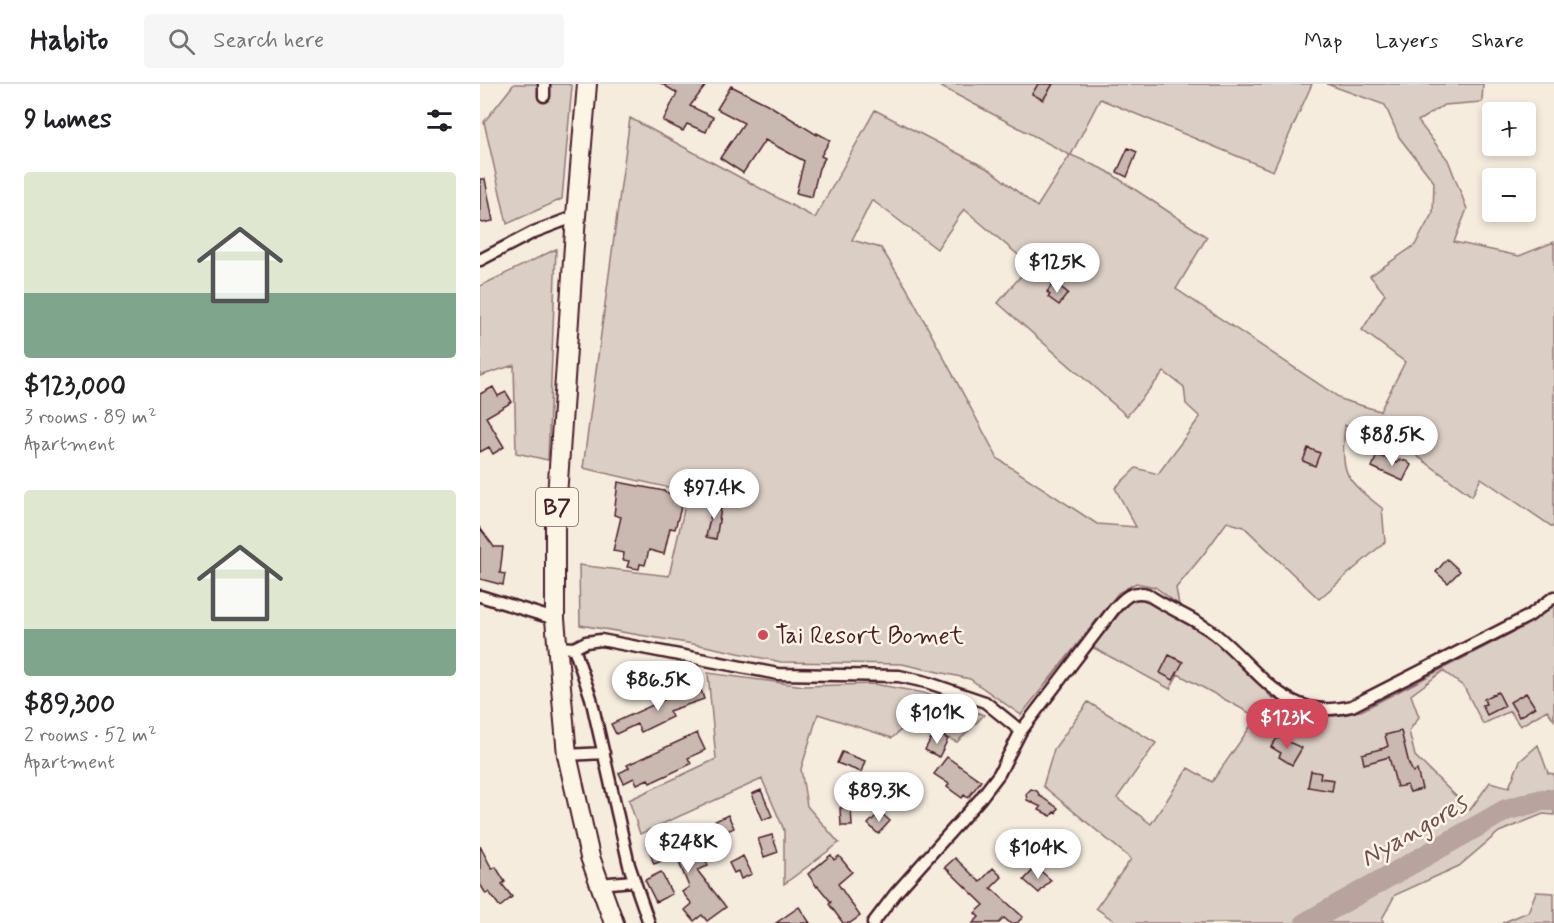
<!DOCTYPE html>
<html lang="en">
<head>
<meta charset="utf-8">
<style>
	body { margin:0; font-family:Mynerve,sans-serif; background:#f6f6f6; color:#202124; height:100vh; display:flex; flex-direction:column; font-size:22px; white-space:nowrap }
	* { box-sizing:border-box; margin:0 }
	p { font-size:20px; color:#757577 }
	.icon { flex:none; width:33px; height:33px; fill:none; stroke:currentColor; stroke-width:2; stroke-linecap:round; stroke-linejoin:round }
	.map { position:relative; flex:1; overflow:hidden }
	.side { display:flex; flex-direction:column; background:#fff; width:480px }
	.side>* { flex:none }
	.fabs { position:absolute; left:1002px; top:18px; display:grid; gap:12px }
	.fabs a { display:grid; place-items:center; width:54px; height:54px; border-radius:6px; background:#fff; box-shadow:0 3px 9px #0003; font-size:30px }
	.price { position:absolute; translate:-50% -51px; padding:0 14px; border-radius:21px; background:#fff; color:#222; font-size:20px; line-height:39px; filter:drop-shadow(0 2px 3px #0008) }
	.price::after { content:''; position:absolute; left:50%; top:36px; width:18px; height:14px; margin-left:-9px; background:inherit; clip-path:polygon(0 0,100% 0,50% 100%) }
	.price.on { background:#d1495b; color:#fff }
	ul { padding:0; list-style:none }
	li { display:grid; align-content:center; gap:12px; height:318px; padding:0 24px }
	li span { display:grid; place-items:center; height:186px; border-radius:6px; color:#555 }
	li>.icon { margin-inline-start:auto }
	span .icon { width:108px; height:108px; fill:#fffc; stroke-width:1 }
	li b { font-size:26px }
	h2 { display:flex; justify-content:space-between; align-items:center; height:72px; padding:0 24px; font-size:26px }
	header { display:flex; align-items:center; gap:36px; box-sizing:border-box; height:84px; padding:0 30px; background:#fff; border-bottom:2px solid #e0e0e0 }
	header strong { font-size:28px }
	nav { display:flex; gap:33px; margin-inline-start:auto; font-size:21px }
	.search { width:420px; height:54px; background:#f6f6f6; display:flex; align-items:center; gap:15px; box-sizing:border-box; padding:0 21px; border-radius:6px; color:#757577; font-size:22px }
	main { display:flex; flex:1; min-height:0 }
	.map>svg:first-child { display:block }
	.green { fill:#dbcec4; stroke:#927678; stroke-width:1.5; fill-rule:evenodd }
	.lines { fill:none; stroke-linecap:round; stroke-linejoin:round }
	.river { stroke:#b8a39e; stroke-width:22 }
	.building { fill:#cab9b1; stroke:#4a1f2b; stroke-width:1.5 }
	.minor-casing { stroke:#4a1f2b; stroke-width:15 }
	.trunk-casing { stroke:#4a1f2b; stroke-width:22 }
	.minor { stroke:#fcf5e5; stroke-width:10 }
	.trunk { stroke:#fcf5e5; stroke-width:18 }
	.poi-dot { fill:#d1495b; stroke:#fcf5e5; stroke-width:2 }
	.labels { text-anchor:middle; stroke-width:5; stroke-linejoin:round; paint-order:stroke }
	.shield { fill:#fcf5e5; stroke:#7f5f63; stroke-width:1.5 }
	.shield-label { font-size:22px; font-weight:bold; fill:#4a1f2b }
	.poi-label { font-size:24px; fill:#4a1f2b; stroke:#fcf5e5; text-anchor:start }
	.water-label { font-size:26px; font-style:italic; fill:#704d53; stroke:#fcf5e5 }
</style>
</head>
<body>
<header>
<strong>Habito</strong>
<div class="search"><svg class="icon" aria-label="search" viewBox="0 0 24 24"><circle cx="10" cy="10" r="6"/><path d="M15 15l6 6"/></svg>Search here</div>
<nav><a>Map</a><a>Layers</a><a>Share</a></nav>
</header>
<main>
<section class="side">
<h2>9 homes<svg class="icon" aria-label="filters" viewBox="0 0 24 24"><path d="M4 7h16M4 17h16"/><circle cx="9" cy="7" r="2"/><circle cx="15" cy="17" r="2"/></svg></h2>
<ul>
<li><span style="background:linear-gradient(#dfe7d0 65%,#7fa58c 0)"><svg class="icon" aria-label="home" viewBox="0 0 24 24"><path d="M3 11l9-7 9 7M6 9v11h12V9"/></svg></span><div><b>$123,000</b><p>3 rooms · 89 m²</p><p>Apartment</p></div></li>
<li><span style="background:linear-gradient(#dfe7d0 75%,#7fa58c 0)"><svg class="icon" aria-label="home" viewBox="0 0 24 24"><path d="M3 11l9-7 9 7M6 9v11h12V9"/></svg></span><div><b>$89,300</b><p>2 rooms · 52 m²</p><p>Apartment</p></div></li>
</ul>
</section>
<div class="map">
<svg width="1074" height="839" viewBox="0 0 1074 839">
	<rect width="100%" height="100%" fill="#f5ecde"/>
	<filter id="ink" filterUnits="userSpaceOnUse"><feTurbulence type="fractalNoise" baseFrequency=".0167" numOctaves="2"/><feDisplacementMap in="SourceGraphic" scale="12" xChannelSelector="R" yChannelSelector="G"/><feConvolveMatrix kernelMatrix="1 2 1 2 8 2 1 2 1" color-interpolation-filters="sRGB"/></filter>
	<g filter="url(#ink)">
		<path class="green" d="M34,0H88L92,2L82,115L27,140L4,38Z
			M456,0H832L793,87L620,15L591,71L627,87L727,153L696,205L863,316L900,327L925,278L882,246L905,210L890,192L935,161L953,128L954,98L919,53L905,21L847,0H1003L1002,18L964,21L938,37L968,76L987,125L974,158L1039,172L1074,158V444L1001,394L992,412L911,353L899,361L865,341C861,390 863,394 902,424L905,458L839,515L764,443L747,438L723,471L696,504L699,521L675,503L656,499L638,509L541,631L490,595L422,580L301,578L225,562L100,541L99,481L189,492L208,408L103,384L150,34L335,134L395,26L510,86L557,123L590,71ZM392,116L457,165L484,125L550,181L518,219L647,332L684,288L704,303L706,320L720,333L678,390L656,384L635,404L656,443L617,440L518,375L426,203L401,164L372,156Z
			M76,165L68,376L36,369L34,281L0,292V202Z
			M666,515L732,551L791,613L813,625L843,631L881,627L1045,542L1074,519V636L1067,626L1040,642L1030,627L1003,640L984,603L963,587L931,611L939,633L929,647L935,672L990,726L1010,698L1029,703L1040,677L1058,661L1068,689L1074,690V731L1063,730L1019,748L979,782L915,811L902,835L904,839H637L616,824L651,775L563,702L574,665L608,618L676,659L637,714L671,740L708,684L732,698L777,633L698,590L690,605L612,563L651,516Z
			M228,589L324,602L394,600L444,609L504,631L477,658L430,638L412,654L338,630L321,685L327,722L359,759L304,800V746L282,695L160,750L149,716L236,675Z
			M1056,808L1074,809V839H1022L1048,828Z"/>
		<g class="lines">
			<path class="river" d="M826,839L1026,726L1062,716H1074"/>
		</g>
		<path class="building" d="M182,0H227L210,22L233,33L226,48L207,40L203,47L183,37L197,9Z
			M558,0H573L563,16L552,10Z
			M251,2L289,21L337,51V49L350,56L341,72L345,74L339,84L332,113L316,109L324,77L285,56L263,89L240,74L264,39L237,25Z
			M648,64L657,68L647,93L637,88Z
			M0,95H5L13,137L3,139L0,137Z
			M574,198L588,209L579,221L568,213L570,211L567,208Z
			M13,303L18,312L26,308L32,318L6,333L24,363L13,370L9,363L0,368V310Z
			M828,364L840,369L835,382L823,377Z
			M897,371L917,379L919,376L926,377L931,381L923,397L892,383Z
			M138,398L184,407L203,416L195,445L190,444L184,470L169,466L165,481L160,480L159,485L147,483L149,477L143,476L144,469L133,467L141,433L134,431Z
			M234,416L242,418L236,455L226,453Z
			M0,444L14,463H23L20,489L25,490L23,501L0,495Z
			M967,475L980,487L968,499L956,488Z
			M689,571L703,578L693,596L680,589Z
			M212,603L214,608L221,606L224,615L189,627L192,633L161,648L157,640L136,650L131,640Z
			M1018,608L1025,622L1007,631L1002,621L1006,620L1004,615Z
			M1046,609L1055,623L1039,633L1030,618Z
			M921,647L929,680L933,688L937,686L942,705L930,708L927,701L917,703L909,673L884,680L882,670L904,664L908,662L905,651Z
			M454,648L468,655L459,673L445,666Z
			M217,649L225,666L208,674L211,680L170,699L168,695L157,700L154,694L144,699L139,689L149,684L147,681Z
			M798,653L822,664L812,681L799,673L801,669L791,663Z
			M362,668L385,677L381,688L357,679Z
			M467,673L501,697L488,714L484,711L482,714L467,703L469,700L454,690Z
			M831,687L841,689L840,694L854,696L852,707L828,703Z
			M551,705L557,707L560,712L578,724L576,729L574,728L571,732L559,726L561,723L547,716L546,710Z
			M281,706L292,732L283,736L272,710Z
			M371,723L372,742H361L360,724Z
			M400,728L410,737L398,750L388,740Z
			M248,731L254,744L230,755L225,745L229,743L227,741Z
			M200,745L209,769L221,764L228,782L217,786L246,823L227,837L222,831L214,837L205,826L212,820L202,808L209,803L196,771L174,780L166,758Z
			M292,751L298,768L284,773L278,755Z
			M0,762L12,785L16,783L25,798L22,800L32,813L20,823L9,808L6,810L0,800Z
			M351,771L354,776L359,772L372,788L358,800L380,832L370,839H363L349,820L351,818L338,802L337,803L328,790Z
			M263,772L272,790L261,795L258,787L254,789L249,779Z
			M475,774L500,798L513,784L522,793L511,804L543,833L537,839H530L524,834L519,839H493L499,833L495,829L504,821L465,783Z
			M556,783L571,796L559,809L544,796Z
			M181,788L192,810L176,818L165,796Z
			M319,823L330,839H296Z"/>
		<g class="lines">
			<g class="minor-casing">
				<path id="minor" d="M64,12V0
					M0,176L54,148L96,132
					M0,512L75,535
					M77,563L94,564L106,558L121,556L298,590L419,592L446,598L505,618L541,647
					M94,564L111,614L149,781L169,839
					M87,671L124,669
					M119,800L153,797
					M393,839L415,810L500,715L519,690L541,647L634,525C644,514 651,506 667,510C688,525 715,534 735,550C779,585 805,639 872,622L1049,532L1074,513"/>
			</g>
			<g class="trunk-casing">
				<path id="trunk" d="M107,0L96,132L75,442V535L87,671L110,773L134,839"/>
			</g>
			<use href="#minor" class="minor"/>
			<use href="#trunk" class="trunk"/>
		</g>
	</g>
	<circle class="poi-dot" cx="283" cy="551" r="6"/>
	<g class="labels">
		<rect class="shield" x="56" y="404" width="42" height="38" rx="4.5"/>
		<g class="shield-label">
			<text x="77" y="431">B7</text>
		</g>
		<g class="poi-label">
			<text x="295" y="559">Tai Resort Bomet</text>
		</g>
		<g class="water-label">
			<text transform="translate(933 746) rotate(-30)" y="9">Nyangores</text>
		</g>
	</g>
</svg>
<div class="fabs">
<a>+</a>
<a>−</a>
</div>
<b class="price" style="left:577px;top:210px">$125K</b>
<b class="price" style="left:912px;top:383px">$88.5K</b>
<b class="price" style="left:234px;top:436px">$97.4K</b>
<b class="price" style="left:178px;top:628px">$86.5K</b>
<b class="price" style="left:457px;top:661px">$101K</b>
<b class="price on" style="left:807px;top:666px">$123K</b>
<b class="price" style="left:399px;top:739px">$89.3K</b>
<b class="price" style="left:208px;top:790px">$248K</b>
<b class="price" style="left:558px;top:796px">$104K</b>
</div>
</main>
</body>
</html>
